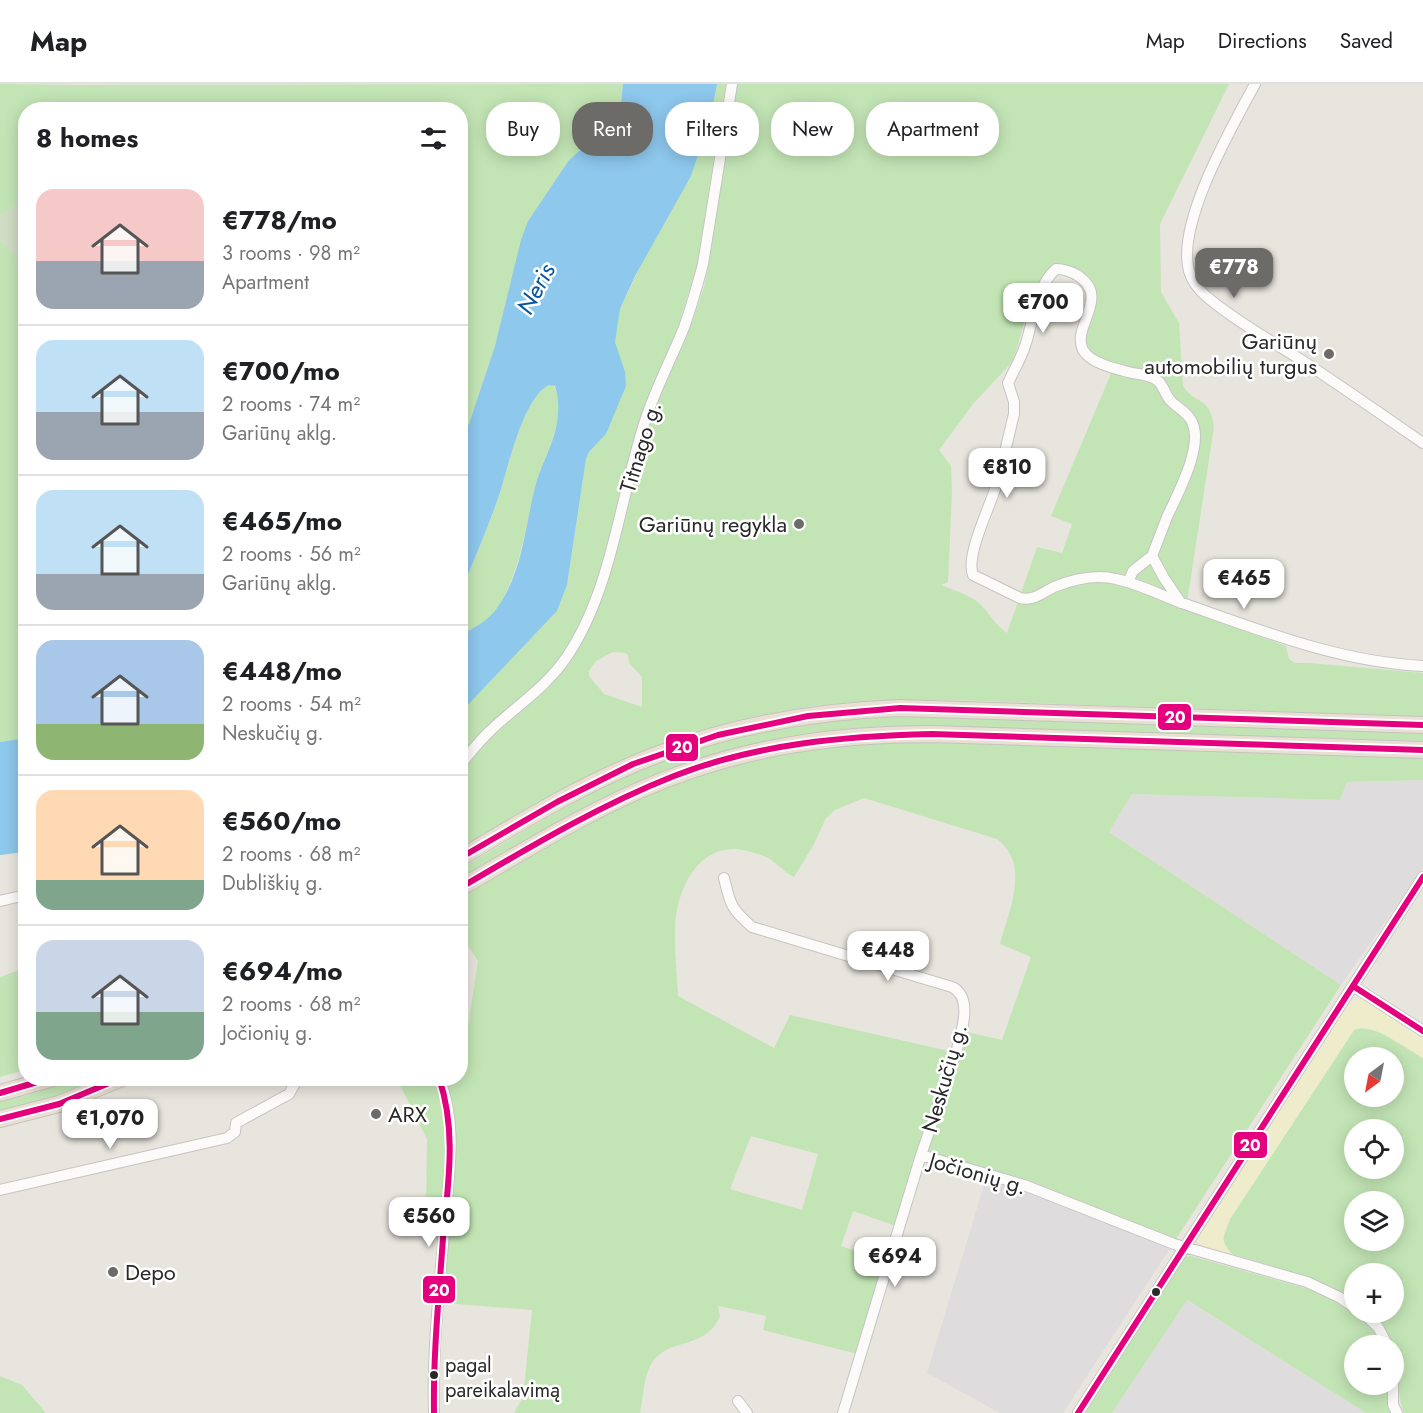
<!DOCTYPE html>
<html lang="en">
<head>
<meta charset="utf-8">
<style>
	body { margin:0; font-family:Jost,sans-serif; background:#f2f2f2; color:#202124; height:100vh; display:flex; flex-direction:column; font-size:22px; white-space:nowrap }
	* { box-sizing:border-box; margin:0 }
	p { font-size:20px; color:#757577 }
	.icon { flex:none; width:33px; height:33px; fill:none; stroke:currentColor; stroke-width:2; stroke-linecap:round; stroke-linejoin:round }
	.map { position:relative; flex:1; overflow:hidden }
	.sheet { position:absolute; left:18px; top:18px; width:450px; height:984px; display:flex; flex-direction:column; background:#fff; border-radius:24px; box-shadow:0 3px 15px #0003 }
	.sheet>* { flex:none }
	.hud { position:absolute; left:486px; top:18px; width:570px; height:54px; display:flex; gap:12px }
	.needle { width:39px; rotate:212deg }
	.controls { position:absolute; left:1344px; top:963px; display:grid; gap:12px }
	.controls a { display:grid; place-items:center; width:60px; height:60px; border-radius:50%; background:#fff; box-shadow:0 3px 15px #0003; font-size:30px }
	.price { position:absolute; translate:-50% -51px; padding:0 14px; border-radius:12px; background:#fff; color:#222; font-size:20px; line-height:39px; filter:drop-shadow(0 2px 3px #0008) }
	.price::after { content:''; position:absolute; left:50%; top:36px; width:18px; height:14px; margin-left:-9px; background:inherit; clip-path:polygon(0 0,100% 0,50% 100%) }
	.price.selected { background:#6c6b68; color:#fff }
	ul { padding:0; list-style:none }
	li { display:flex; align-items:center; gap:18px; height:150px; padding:0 18px }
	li+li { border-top:2px solid #e0e0e0 }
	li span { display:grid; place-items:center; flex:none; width:168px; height:120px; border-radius:18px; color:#555 }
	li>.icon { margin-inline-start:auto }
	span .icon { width:72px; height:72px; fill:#fffc; stroke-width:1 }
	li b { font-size:26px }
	h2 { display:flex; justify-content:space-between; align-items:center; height:72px; padding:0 18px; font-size:26px }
	.tag { padding:0 21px; border-radius:24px; background:#fff; box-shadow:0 3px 15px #0003; font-size:21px; line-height:54px }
	.tag.selected { background:#6c6b68; color:#fff }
	header { display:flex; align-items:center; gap:36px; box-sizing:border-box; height:84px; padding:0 30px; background:#fff; border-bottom:2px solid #e0e0e0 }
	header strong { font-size:28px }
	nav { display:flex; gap:33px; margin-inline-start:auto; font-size:21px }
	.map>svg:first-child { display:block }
	.industrial { fill:#dfdcdd }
	.green { fill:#c3e5b5; fill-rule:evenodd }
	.sand { fill:#eeeccb }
	.cemetery { fill:#d1ddc5 }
	.water { fill:#8ec8ed }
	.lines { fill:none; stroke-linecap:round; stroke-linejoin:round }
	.minor-casing { stroke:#c5c4c4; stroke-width:12 }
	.highway-casing { stroke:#c4c3c0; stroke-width:18 }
	.minor { stroke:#fcfbfa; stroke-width:10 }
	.highway { stroke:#e9dfd2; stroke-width:16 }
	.bus-1-casing { stroke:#fff; stroke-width:10 }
	.bus-1 { stroke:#e5007d; stroke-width:6 }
	.poi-dot { fill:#6c6b68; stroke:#fff; stroke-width:2 }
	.bus-dot { fill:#292929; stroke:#fff; stroke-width:2 }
	.labels { text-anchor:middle; stroke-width:5; stroke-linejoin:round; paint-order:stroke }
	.bus-label { font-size:20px; fill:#292929; stroke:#fff; text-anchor:start }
	.poi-label { font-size:22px; fill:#292929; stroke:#fff; text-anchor:end }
	.street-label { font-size:22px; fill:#292929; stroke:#fff }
	.water-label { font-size:24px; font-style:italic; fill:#08569d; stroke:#fff }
	.line-badge { stroke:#fff; stroke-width:2 }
	.badge-label { font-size:16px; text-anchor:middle; font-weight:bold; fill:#fff }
</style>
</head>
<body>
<header>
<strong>Map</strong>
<nav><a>Map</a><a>Directions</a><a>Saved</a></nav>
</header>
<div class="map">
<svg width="1423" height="1329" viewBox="0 0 1423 1329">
	<rect width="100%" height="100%" fill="#e8e5de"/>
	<path class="industrial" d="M1423,696V784L1341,901L1109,748L1132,710L1340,716L1347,698Z
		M989,1085L1176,1155L1063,1329H1000L927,1289Z
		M1186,1216L1366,1329H1112Z"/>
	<path class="green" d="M0,0L73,1L623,0L621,18L612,39L569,76L528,137L495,262L461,364L460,26H26L25,122L21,116L0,133Z
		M717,0H726L697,181L680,236L692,239L704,203L709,180L736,0H1229L1160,140L1161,208L1179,239L1183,302C1195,321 1210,311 1214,343L1186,525L1286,562L1289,575L1295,579H1309L1423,589V633C1302,628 1180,624 1059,620C952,616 845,609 741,636C635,663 554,711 461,764L460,628L557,527L567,501L586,375L589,368L606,350L615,246L620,225L711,32ZM1060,181C1068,185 1078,188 1086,193C1105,205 1090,236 1086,254C1087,270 1102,274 1115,280L1051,432L1072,440L1062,469L1037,463L1007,549C995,541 990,530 980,520C969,510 955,507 941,501L948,498L952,408L951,382L939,366L973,320L1013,277L1027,229H1029ZM613,568L625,569L628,571L629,579L642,593V623L604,610L589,592V587L596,577Z
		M0,155L26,186L25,654L0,658Z
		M549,301H552C562,309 559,329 557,340C553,359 542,378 537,397C526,438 522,482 500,520C491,536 476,542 461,551L460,503L467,493C477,469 487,445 496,420C507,391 521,315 549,301Z
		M881,632H923L1423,649V657L929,643C909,643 889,641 870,643C810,647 748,658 691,677C610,703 534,752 461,794L460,785C505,759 549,731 595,707C683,660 783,639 881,632Z
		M948,657L1423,673V696L1347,698L1340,716L1132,710L1109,748L1341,901L1176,1155L989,1085L919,1066L896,1142L853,1127L841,1162L885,1178L857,1270L763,1246L766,1232L718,1222L720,1233C702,1270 662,1250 648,1287C643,1300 643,1316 640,1329H514L523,1313L532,1226L444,1219L456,1048L453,1022L444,995L460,994L478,877L461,851V812C523,776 586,736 653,707C711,682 780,667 843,660C877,656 913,658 948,657ZM864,714L997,755C1031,781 1009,826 1000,860L1031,873L1002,956L967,948L962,970L790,931L774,964L678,912C677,889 674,865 675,843C677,808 695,763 737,765C746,766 759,770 768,774C777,779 784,788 794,793L814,760L826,734L835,726ZM751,1052L818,1070L802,1126L730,1105Z
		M25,884V986L0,993V893Z
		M1360,944L1375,945L1423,974V1329H1404C1400,1320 1399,1310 1399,1301C1397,1270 1395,1250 1371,1229L1394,1228V1190H1354V1217L1285,1186L1232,1170L1225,1162L1223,1155L1230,1135L1354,946ZM1354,974H1394V1012H1354ZM1354,1046H1394V1084H1354ZM1354,1118H1394V1156H1354Z
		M77,995H102L48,1016L0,1027V1017L28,1011Z
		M397,995H435C452,1036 445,1083 442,1127L426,1125L427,1055Z
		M1191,1172L1315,1207L1331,1214L1365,1236L1383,1261L1354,1262V1300L1388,1301L1392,1329H1366L1187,1216L1112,1329H1084L1180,1178L1185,1173Z
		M0,1292L22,1301L46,1329H0Z"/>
	<path class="sand" d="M1365,914L1423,952V974C1405,964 1374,938 1354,946L1230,1135C1222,1150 1220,1157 1232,1170L1205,1164L1198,1158L1200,1152L1344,926L1352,917Z"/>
	<path class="cemetery" d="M20,116L25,122V186L0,155V133Z"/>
	<path class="water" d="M623,0H717L711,32L691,92L635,192L620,225L615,258L625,288L626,302L606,350L589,368L586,375L567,501L557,527L461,628V551C475,543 488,537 497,524C524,487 525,438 537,396C543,377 554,358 557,339C559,326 559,314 555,302L549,301C521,315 507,391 496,420C487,445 477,469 467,493L461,503V364L495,262L521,156L528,137L569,76L612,39L621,18Z
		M25,654V768L0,771V658Z"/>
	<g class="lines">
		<g class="minor-casing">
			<path id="minor" d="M1255,0C1232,43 1176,139 1189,187C1192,197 1199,206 1207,213C1237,238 1273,258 1306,279C1345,305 1384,332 1423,359
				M1128,498L1133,487L1152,472
				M1181,519L1164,494L1152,472C1157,459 1162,446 1167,433C1177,411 1204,362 1192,338C1188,328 1177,324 1170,316C1165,310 1163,301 1158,297C1151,291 1139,290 1132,289C1117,285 1091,280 1083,266C1071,242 1112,213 1077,191C1070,187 1064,185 1056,185C1037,201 1033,237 1026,259C1022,273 1014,286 1008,299L1014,318V330C1008,354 1003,379 996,402C990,423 965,472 973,491L1020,514C1034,517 1042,509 1054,503C1074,495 1095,490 1116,495C1140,500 1162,512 1185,520C1262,547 1340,578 1423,582
				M460,681C470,669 479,657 490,647C518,620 545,605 568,571C613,503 620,411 646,334C656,304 671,275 683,246C691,225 697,202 703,180L732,0
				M724,794C730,820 731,825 752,843L952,903C973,913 962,946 957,965L921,1071L843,1329
				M0,817L26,811
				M1353,902L1423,947
				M921,1071L1024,1101L1174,1160L1307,1198L1339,1213L1354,1223
				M0,1106L227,1054L235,1048L236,1039L289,1010L298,994
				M1362,1228L1378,1243L1388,1262
				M1393,1300V1321L1397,1329
				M738,1317L747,1329
				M434,1329C432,1265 440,1200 445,1136C449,1089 458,1039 439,994
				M1078,1329L1423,793"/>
		</g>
		<g class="highway-casing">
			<path id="highway" d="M460,774C524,736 589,696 659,670C737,640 817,627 900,624L1423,641
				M460,804C519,770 578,733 640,706C735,664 830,650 932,650L1423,666
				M0,1009L53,994
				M0,1035L59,1020L122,994"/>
		</g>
		<use href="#minor" class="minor"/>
		<use href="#highway" class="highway"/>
		<g class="bus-1-casing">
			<path id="bus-1" d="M460,774L557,718L633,680L718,651L808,632L900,624L1423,641
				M460,804C530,763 598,722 674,692C756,660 844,652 932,650L1423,666
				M1353,902L1423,947
				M0,1009L51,994
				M0,1035L59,1020L121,994
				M434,1329C433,1270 439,1212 443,1154C448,1100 457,1047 439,994
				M1078,1329L1423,793"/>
		</g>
		<use href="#bus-1" class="bus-1"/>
	</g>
	<g class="poi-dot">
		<circle cx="1329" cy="270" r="6"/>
		<circle cx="799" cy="440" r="6"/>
		<circle cx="376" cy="1030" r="6"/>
		<circle cx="113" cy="1188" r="6"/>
	</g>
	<g class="bus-dot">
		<circle cx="1156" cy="1208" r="5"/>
		<circle cx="434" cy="1291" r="5"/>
	</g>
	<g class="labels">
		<g class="bus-label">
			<text x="445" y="1288">pagal<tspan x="445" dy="25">pareikalavimą</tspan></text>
		</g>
		<g class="poi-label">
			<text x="1317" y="265">Gariūnų<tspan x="1317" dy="25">automobilių turgus</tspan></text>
			<text x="787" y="448">Gariūnų regykla</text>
			<text x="388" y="1038" text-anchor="start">ARX</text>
			<text x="125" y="1196" text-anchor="start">Depo</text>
		</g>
		<g class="street-label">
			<text transform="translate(640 363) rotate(-73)" y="8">Titnago g.</text>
			<text transform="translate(944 994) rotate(-74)" y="8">Neskučių g.</text>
			<text transform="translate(978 1089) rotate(16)" y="8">Jočionių g.</text>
		</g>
		<g class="water-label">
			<text transform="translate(536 205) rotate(-62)" y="8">Neris</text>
		</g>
	</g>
	<g class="line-badge">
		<rect x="1157" y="619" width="35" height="28" rx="6" fill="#e5007d"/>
		<rect x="665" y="649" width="34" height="29" rx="6" fill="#e5007d"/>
		<rect x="1233" y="1047" width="35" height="28" rx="6" fill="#e5007d"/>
		<rect x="422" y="1191" width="34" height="29" rx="6" fill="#e5007d"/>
	</g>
	<g class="badge-label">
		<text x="1175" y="639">20</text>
		<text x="682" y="669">20</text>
		<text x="1250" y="1067">20</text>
		<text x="439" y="1212">20</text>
	</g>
</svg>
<div class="controls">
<a><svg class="needle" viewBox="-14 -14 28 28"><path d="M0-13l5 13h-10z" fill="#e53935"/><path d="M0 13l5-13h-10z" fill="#757577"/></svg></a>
<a><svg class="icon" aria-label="locate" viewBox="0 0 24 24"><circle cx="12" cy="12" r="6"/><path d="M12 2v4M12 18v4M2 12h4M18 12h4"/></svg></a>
<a><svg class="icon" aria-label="layers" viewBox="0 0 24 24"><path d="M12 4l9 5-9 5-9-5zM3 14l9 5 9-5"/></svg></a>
<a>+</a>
<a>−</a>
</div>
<b class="price selected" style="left:1234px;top:215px">€778</b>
<b class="price" style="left:1043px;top:250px">€700</b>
<b class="price" style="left:1007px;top:415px">€810</b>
<b class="price" style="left:1244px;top:526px">€465</b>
<b class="price" style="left:888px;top:898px">€448</b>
<b class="price" style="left:110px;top:1066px">€1,070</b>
<b class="price" style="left:429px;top:1164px">€560</b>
<b class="price" style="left:895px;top:1204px">€694</b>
<div class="hud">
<a class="tag">Buy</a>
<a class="tag selected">Rent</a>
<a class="tag">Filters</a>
<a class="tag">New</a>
<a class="tag">Apartment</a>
</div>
<section class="sheet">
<h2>8 homes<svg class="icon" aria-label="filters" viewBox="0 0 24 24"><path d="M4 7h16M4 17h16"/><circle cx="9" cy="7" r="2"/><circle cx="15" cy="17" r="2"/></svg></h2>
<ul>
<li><span style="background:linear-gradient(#f6c9c9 60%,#9aa5b1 0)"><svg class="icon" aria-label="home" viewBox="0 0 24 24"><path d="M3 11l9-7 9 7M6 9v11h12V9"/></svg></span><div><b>€778/mo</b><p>3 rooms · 98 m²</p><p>Apartment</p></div></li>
<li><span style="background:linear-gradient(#bfe0f5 60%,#9aa5b1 0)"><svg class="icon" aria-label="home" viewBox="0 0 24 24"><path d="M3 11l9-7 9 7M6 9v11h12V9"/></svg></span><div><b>€700/mo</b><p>2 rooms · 74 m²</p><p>Gariūnų aklg.</p></div></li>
<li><span style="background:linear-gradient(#bfe0f5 70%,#9aa5b1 0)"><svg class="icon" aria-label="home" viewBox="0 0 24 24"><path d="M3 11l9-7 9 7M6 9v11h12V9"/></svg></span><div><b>€465/mo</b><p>2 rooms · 56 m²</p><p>Gariūnų aklg.</p></div></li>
<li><span style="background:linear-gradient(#a9c7e8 70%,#8fb573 0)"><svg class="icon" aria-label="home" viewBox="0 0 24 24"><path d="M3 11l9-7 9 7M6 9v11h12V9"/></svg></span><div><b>€448/mo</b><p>2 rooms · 54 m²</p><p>Neskučių g.</p></div></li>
<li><span style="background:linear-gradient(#ffd9b3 75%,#7fa58c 0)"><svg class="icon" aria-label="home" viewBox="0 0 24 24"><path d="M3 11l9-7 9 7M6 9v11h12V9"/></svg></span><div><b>€560/mo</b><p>2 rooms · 68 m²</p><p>Dubliškių g.</p></div></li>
<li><span style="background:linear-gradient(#c9d6e8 60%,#7fa58c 0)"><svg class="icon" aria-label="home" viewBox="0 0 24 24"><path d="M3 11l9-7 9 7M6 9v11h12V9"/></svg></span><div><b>€694/mo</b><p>2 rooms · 68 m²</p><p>Jočionių g.</p></div></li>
</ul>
</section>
</div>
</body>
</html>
